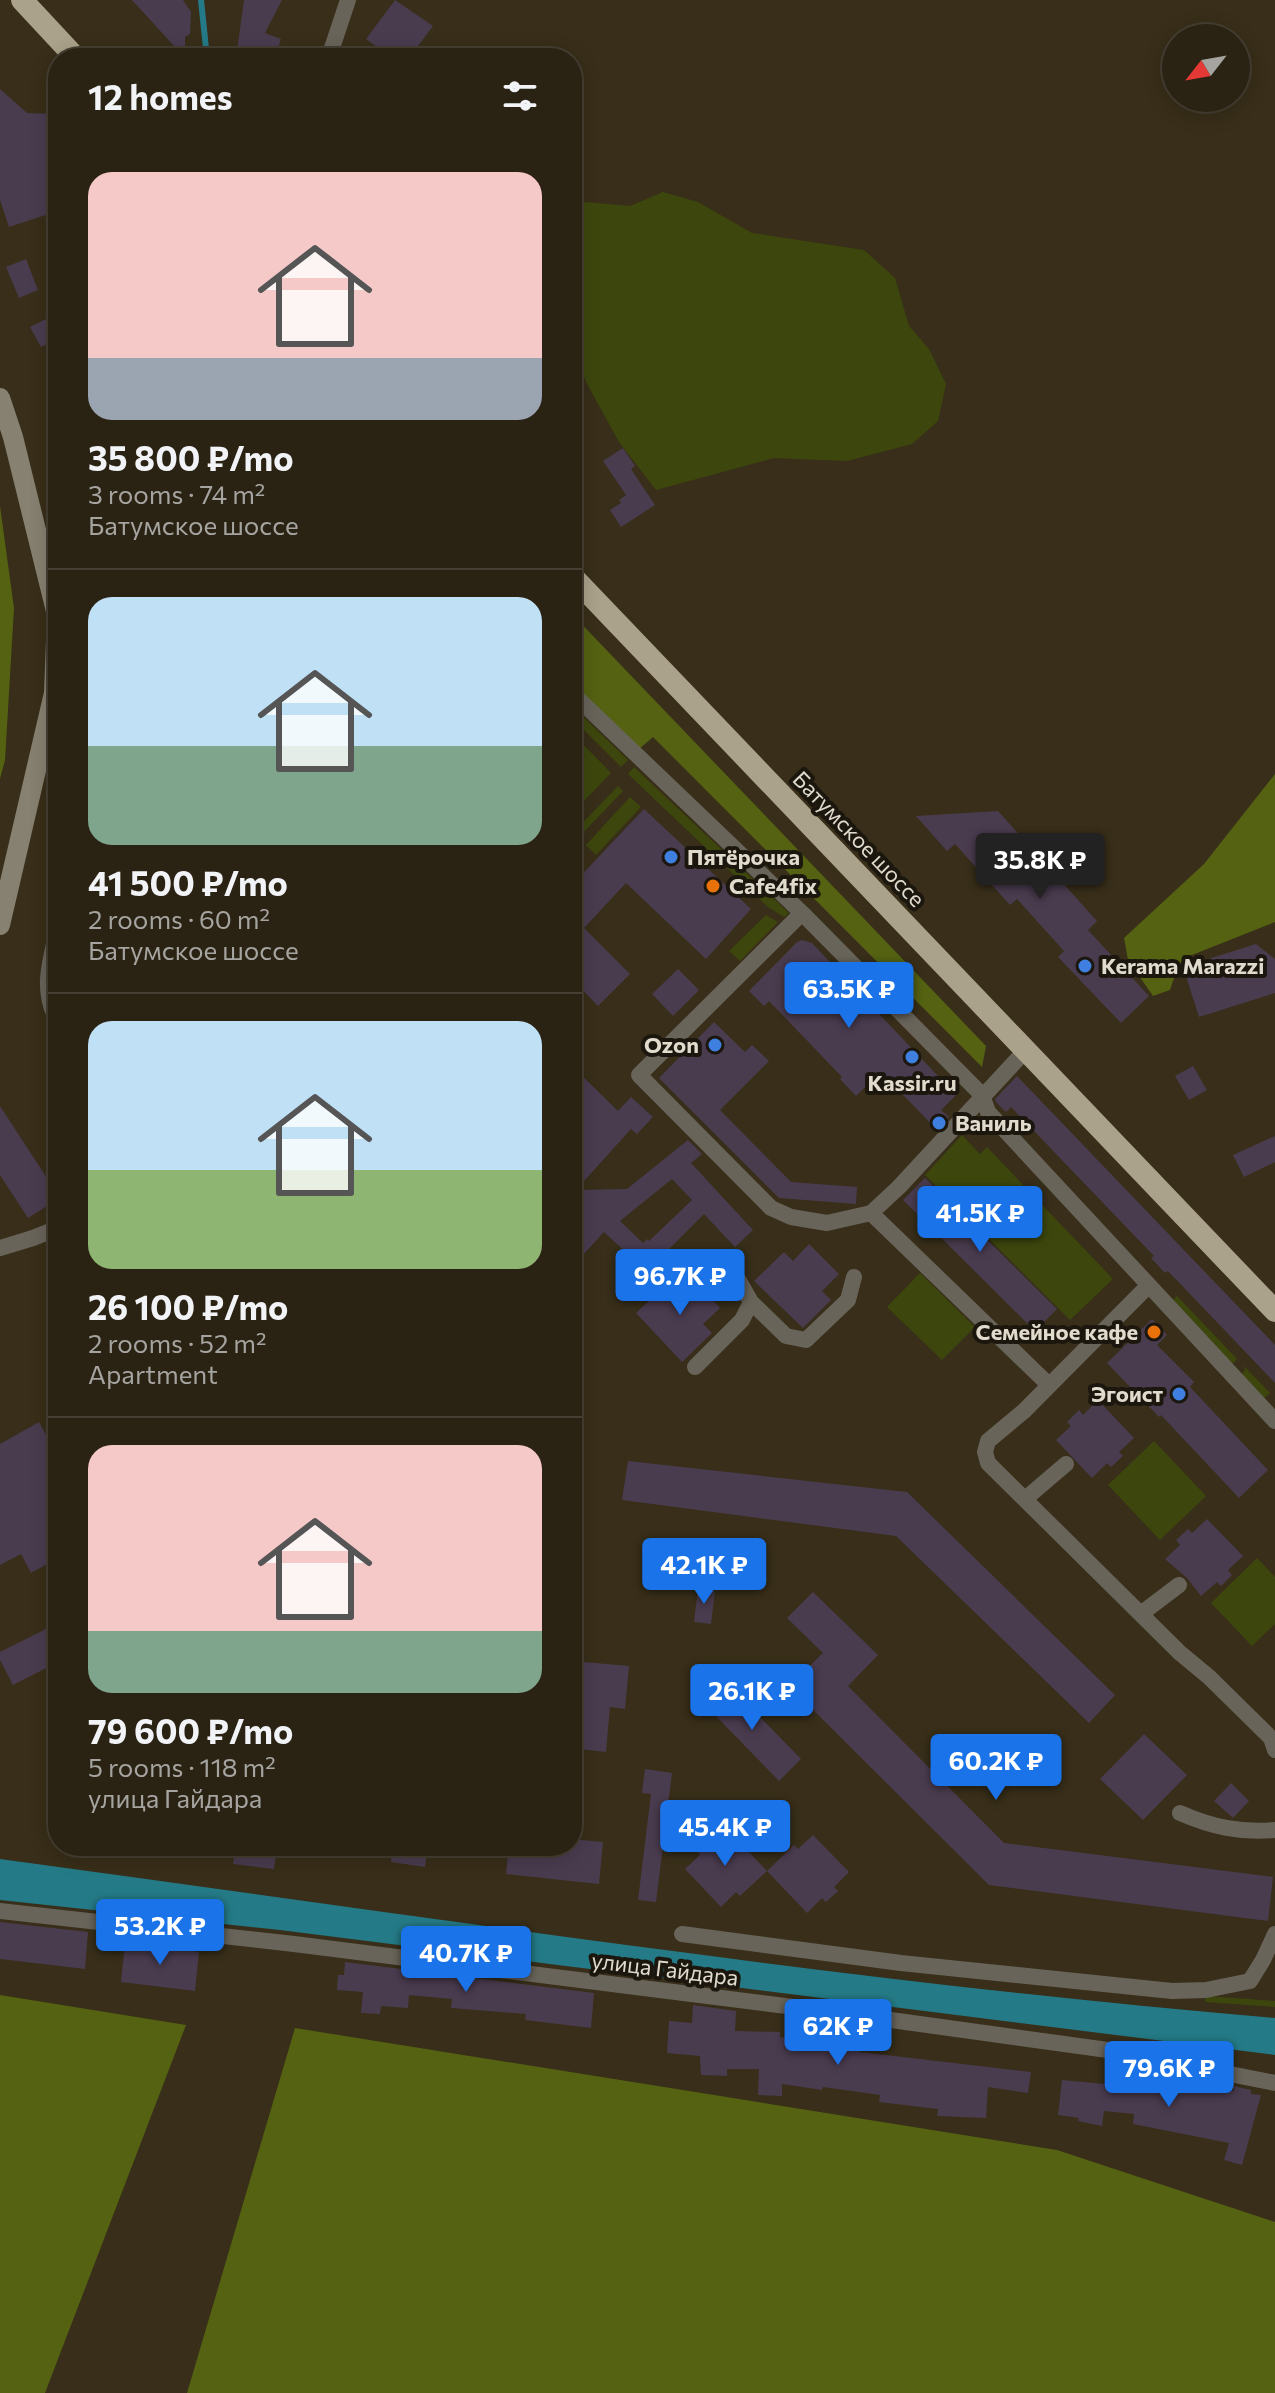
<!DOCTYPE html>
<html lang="en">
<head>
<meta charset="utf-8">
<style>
	body { margin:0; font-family:Commissioner,sans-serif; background:#362f21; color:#f1f3f6; height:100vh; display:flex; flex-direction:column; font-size:30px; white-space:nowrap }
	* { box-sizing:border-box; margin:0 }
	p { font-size:26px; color:#a5a4a0 }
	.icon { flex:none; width:44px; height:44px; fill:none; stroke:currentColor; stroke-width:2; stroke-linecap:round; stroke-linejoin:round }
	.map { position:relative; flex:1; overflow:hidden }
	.drawer { position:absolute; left:48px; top:48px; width:534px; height:1808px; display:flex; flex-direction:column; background:#2a2213; border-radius:32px; box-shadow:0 4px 20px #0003,0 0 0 2px #463f33 }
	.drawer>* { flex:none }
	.needle { width:52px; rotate:239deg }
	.buttons { position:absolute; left:1162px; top:24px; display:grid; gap:16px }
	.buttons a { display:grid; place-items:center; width:88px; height:88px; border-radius:50%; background:#2a2213; box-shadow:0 4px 20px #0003,0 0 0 2px #463f33; font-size:40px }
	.price { position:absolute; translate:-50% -68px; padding:0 18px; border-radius:8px; background:#1a73e8; color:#fff; font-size:26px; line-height:52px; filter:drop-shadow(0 2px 4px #0008) }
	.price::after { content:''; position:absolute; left:50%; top:48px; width:24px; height:18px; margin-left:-12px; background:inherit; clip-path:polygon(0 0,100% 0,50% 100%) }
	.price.current { background:#222; color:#fff }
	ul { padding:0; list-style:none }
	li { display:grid; align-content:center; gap:16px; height:424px; padding:0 40px }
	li+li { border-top:2px solid #463f33 }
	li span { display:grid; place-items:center; height:248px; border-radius:24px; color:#555 }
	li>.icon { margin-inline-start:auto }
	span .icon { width:144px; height:144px; fill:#fffc; stroke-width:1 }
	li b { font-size:34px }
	h2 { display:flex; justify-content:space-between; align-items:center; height:96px; padding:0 40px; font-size:34px }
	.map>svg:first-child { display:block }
	.green { fill:#3d470d }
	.forest { fill:#546212 }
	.water { fill:#247b87 }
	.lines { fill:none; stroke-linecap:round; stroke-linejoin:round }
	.stream { stroke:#247b87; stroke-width:6 }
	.building { fill:#4a3c4f; fill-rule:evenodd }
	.minor { stroke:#68645a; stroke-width:16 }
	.secondary { stroke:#878171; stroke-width:20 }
	.trunk { stroke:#aaa28a; stroke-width:22 }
	.shop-dot { fill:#3f7fe0; stroke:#1c170e; stroke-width:3 }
	.food-dot { fill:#e8710a; stroke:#1c170e; stroke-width:3 }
	.labels { text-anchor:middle; stroke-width:8; stroke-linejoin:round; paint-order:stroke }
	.street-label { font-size:22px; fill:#e1dbce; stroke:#1c170e }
	.poi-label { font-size:22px; font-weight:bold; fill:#e1dbce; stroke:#1c170e; text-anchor:start }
</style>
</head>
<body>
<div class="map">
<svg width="1275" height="2393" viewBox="0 0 1275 2393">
	<rect width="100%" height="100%" fill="#382e19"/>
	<path class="green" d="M663,192L698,202L752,233L864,250L895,278L909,326L929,349L946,384L938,421L912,444L847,461L774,458L656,490L619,442L586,382L572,345V209L585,202L630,206Z
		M572,706L628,760L621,767L572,718Z
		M572,733L611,773L583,802H572Z
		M634,767L789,913L784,917L768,907L628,774Z
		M618,786L623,791L578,838L573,833Z
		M630,797L641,807L596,855L586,845Z
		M766,915L778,922L740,961L729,951Z
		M962,1135L980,1154L987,1147L1113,1279L1070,1320L925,1175Z
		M920,1273L975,1327L942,1360L887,1307Z
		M1177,1296L1237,1359L1232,1364L1173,1300Z
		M1244,1366L1270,1393L1264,1398L1241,1374L1245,1371Z
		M1154,1441L1206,1496L1160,1540L1108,1485Z
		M1257,1558L1275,1577V1624L1252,1646L1211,1603Z
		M1206,1996L1275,2001V2007L1205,2002Z"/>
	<path class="forest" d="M0,506L14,608L5,760L0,779Z
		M572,614L986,1046L982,1067L653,737L638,750L572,685Z
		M1275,774V922L1187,957L1176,972L1170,990L1153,996L1128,960L1124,938L1204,864Z
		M0,1995L186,2025L45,2393H0Z
		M295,2028L1057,2150L1275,2222V2393H187Z"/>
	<path class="water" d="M0,1859C424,1916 848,1982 1275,2018V2055L280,1930L0,1900Z"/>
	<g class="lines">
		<path class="stream" d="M201,0L207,58"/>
	</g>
	<path class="building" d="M132,0H183L191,12L190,34L185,37V58Z
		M244,0H282L265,33L281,39L275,58H236Z
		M395,0L433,26L409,58H392L366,39Z
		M0,89L27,113L55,114L58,122V211L9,227L0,200Z
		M26,259L38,290L19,298L6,267Z
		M50,317L58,338L41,347L30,327Z
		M623,448L635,466L631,469L655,505L621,527L610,510L621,503L619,500L626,495L603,461Z
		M644,809L751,909L706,959L626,883L584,928L630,974L598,1006L572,979V885Z
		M998,811L1097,921L1088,930L1149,996L1121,1023L1058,957L1064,951L1017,899L1010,905L955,844L947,851L916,816Z
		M802,940L812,943L956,1095L941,1110L949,1117L937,1130L881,1072L856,1096L840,1079L842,1077L769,1001L764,1006L749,991L797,942Z
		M1256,944L1275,959V993L1199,1017L1183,967Z
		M678,969L699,990L673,1016L652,994Z
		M714,1022L745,1052L752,1045L769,1061L720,1110L791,1182L857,1187L856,1204L779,1198L659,1078Z
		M572,1066L618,1111L631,1097L653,1117L637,1134L631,1129L576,1190L627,1189L688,1140L702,1154L691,1163L753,1230L735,1247L704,1214L644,1274L627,1258L630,1256L604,1232L572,1267ZM672,1179L692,1200L649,1241L647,1239L643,1243L620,1221Z
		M1193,1066L1207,1090L1189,1100L1175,1076Z
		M1017,1076L1275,1345V1383L1168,1271L1165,1273L1151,1258L1154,1256L1011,1107L1006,1112L996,1102L995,1099Z
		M0,1106L58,1195V1199L28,1218L0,1175Z
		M1275,1136V1162L1244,1177L1233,1155Z
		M925,1178L1057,1309L1035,1331L903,1200Z
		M809,1244L839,1274L822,1291L831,1300L803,1328L754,1281L784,1252L793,1261Z
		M691,1277L720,1308L703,1324L712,1333L682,1362L636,1313L666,1285L674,1293Z
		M1152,1319L1167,1335L1157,1345L1194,1382L1190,1387L1268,1470L1239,1498L1161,1415L1159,1417L1107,1363Z
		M1098,1400L1134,1438L1119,1452L1123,1456L1111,1467L1107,1463L1092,1478L1056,1440L1071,1426L1067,1422L1079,1410L1083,1415Z
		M39,1422L58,1457V1558L31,1573L21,1554L0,1565V1444Z
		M628,1461L907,1492L1115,1695L1089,1723L896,1536L622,1500Z
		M1207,1519L1243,1556L1228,1570L1232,1575L1221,1586L1217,1582L1201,1596L1187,1578L1165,1559L1180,1545L1176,1540L1188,1529L1192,1533Z
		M698,1589L715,1591L711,1624L694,1622Z
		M813,1592L878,1655L848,1686L1004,1843L1273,1877L1268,1921L989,1885L789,1686L823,1653L787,1618Z
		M58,1623V1662L13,1685L0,1660V1652Z
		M572,1661L629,1666L625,1709L610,1707L606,1752L572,1748Z
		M726,1682L801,1759L779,1781L704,1704Z
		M1144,1734L1187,1775L1143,1820L1100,1779Z
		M645,1769L672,1773L656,1902L638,1900L651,1794L642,1793Z
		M1231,1783L1249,1801L1233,1818L1214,1801Z
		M727,1829L767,1871L740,1896L736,1892L721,1907L685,1869L700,1855L696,1850L708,1839L711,1843Z
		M813,1835L849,1872L834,1887L838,1891L826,1902L822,1898L807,1913L767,1871L794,1845L798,1849Z
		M572,1839L603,1842L599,1884L506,1874L509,1846H572Z
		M236,1846H277L274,1869L233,1864Z
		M393,1846H428L425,1867L391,1862Z
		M0,1922L88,1932L85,1969L0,1959Z
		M125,1943L199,1952L195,1991L121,1982Z
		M345,1962L594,1993L591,2028L525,2020L526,2014L451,2008L452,1999L409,1995L408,2008L381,2006L380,2014L361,2013L363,1992L337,1990L338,1975H344Z
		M693,2005L736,2011L735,2031L780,2032V2037L861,2047L860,2052L1031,2072L1028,2093L988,2087L986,2118L937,2116L938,2109L879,2102L880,2095L823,2087L822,2090L782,2084V2096L758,2095L759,2069H727V2076L701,2075L700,2056L667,2053L669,2021L692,2023Z
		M1138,2076L1234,2091V2086L1251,2090V2094L1261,2095L1242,2165L1224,2160L1229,2143L1133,2124L1134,2114L1104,2111L1102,2126L1078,2121L1079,2118L1058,2115L1062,2080L1136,2087Z"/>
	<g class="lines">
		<path class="minor" d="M325,58L332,48L348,0
			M572,693L802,913
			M58,928C50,962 40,990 58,1022
			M572,1012L575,1009
			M1026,1050L899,1187L871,1213L827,1223L791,1217L771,1208L639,1075L802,913L982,1095L988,1112L1275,1421
			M871,1213L1049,1385
			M0,1248L33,1238L58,1228
			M1148,1286L1024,1411L988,1441L985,1452L988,1463L1180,1653L1209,1677L1271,1738L1275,1750
			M751,1302L786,1336L806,1340L848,1300L854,1277
			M695,1367L742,1320L751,1302L731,1267
			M1025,1499L1066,1464
			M1142,1613L1179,1585
			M1180,1813C1212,1827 1240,1833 1275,1830
			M0,1911L294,1944L833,2012L1115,2051L1275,2083
			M682,1934L901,1963L1172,1991L1206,1990L1250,1981L1263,1960L1275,1934"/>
		<path class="secondary" d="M0,398L13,437L56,611V641L54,693L0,925"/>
		<path class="trunk" d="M22,0L76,58
			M572,576L1275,1311"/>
	</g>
	<g class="shop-dot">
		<circle cx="671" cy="857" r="8"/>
		<circle cx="1085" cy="966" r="8"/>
		<circle cx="715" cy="1045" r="8"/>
		<circle cx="912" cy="1057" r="8"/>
		<circle cx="939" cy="1123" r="8"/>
		<circle cx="1179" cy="1394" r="8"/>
	</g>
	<g class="food-dot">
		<circle cx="713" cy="886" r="8"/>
		<circle cx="1154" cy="1332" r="8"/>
	</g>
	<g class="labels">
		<g class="street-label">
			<text transform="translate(859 839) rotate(46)" y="8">Батумское шоссе</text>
			<text transform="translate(665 1969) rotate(7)" y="8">улица Гайдара</text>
		</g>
		<g class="poi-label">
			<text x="687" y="865">Пятёрочка</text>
			<text x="729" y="894">Cafe4fix</text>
			<text x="1101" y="974">Kerama Marazzi</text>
			<text x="699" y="1053" text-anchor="end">Ozon</text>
			<text x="912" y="1091" text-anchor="middle">Kassir.ru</text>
			<text x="955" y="1131">Ваниль</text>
			<text x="1138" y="1340" text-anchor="end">Семейное кафе</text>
			<text x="1163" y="1402" text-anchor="end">Эгоист</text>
		</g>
	</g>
</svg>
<div class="buttons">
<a><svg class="needle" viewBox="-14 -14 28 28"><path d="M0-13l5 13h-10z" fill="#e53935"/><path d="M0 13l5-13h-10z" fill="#a5a4a0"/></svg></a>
</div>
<b class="price current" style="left:1040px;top:901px">35.8K ₽</b>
<b class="price" style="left:849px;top:1030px">63.5K ₽</b>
<b class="price" style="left:980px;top:1254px">41.5K ₽</b>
<b class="price" style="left:680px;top:1317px">96.7K ₽</b>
<b class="price" style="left:704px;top:1606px">42.1K ₽</b>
<b class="price" style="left:752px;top:1732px">26.1K ₽</b>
<b class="price" style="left:996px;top:1802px">60.2K ₽</b>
<b class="price" style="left:725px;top:1868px">45.4K ₽</b>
<b class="price" style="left:160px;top:1967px">53.2K ₽</b>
<b class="price" style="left:466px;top:1994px">40.7K ₽</b>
<b class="price" style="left:838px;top:2067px">62K ₽</b>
<b class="price" style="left:1169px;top:2109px">79.6K ₽</b>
<section class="drawer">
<h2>12 homes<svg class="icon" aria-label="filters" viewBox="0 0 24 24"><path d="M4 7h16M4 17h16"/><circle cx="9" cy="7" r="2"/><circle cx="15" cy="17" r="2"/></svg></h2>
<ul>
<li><span style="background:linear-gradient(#f6c9c9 75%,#9aa5b1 0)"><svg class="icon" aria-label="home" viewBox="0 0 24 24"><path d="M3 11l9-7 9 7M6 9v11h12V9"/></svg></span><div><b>35 800 ₽/mo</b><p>3 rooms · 74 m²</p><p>Батумское шоссе</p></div></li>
<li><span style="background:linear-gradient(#bfe0f5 60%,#7fa58c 0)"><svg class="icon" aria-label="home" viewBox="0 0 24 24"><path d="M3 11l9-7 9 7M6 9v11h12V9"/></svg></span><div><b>41 500 ₽/mo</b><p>2 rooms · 60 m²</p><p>Батумское шоссе</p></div></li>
<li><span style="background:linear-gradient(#bfe0f5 60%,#8fb573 0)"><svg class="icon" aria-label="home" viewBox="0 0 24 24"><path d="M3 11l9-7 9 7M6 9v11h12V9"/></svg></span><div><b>26 100 ₽/mo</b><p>2 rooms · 52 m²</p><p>Apartment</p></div></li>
<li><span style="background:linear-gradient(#f6c9c9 75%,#7fa58c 0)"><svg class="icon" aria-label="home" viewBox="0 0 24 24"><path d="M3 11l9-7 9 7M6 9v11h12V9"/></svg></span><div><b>79 600 ₽/mo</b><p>5 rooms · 118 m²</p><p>улица Гайдара</p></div></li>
</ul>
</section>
</div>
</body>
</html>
